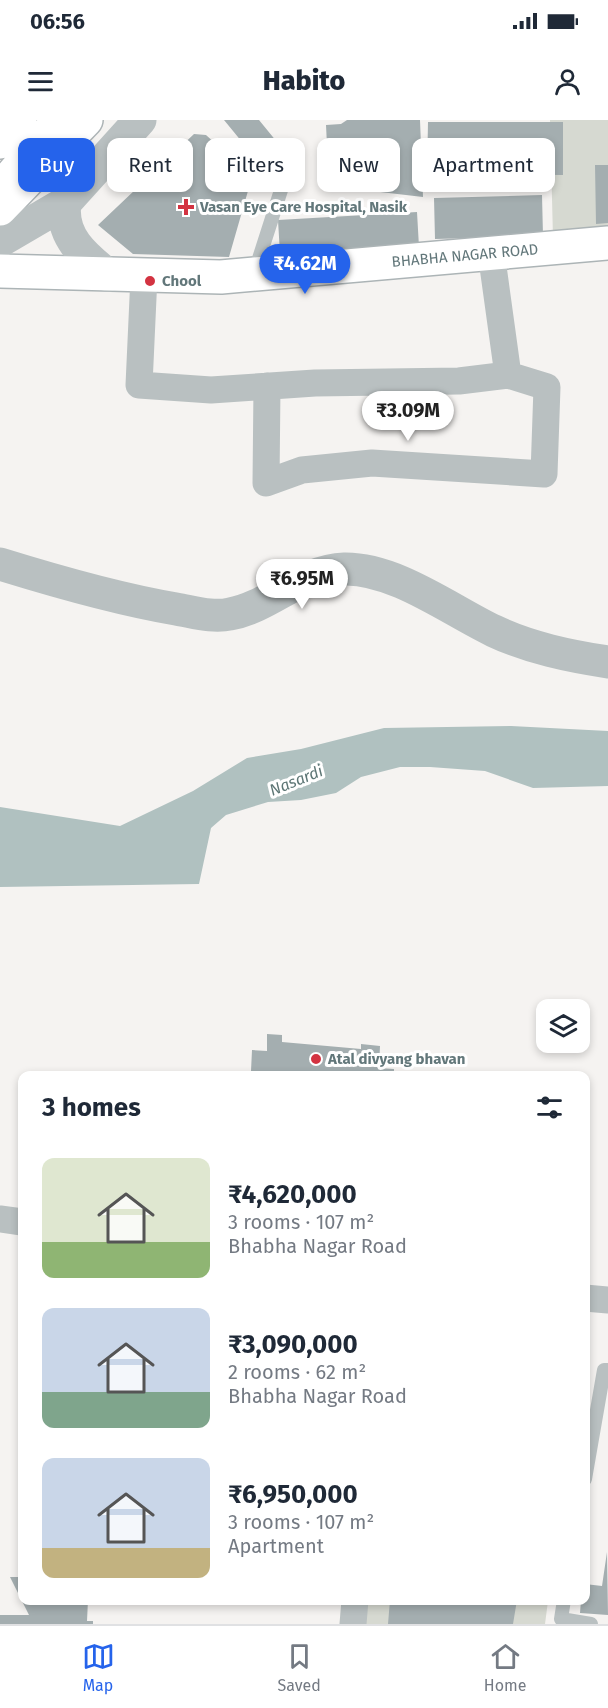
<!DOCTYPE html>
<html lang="en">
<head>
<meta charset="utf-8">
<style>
	body { margin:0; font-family:"Fira Sans",sans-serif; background:#f2f2f3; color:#1f2937; height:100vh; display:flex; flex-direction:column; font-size:22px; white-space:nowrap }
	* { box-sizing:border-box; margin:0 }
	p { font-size:20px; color:#747a83 }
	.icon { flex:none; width:33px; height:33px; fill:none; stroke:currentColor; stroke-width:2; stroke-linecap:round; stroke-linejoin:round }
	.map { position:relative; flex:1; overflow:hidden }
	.details { position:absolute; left:18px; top:951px; width:572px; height:534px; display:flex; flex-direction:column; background:#fff; border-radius:12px; box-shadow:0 3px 9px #0003 }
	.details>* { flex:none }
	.guide { position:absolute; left:18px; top:18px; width:573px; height:54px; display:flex; gap:12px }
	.tools { position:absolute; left:536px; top:879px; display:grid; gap:12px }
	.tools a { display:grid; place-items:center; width:54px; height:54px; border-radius:12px; background:#fff; box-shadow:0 3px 9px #0003; font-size:30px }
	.price { position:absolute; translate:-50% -51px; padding:0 14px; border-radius:21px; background:#fff; color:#222; font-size:20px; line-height:39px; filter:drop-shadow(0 2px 3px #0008) }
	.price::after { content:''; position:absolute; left:50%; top:36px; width:18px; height:14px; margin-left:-9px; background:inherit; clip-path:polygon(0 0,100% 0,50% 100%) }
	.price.selected { background:#2563eb; color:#fff }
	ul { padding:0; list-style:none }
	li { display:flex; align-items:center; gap:18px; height:150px; padding:0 24px }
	li span { display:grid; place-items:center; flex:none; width:168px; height:120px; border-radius:12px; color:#555 }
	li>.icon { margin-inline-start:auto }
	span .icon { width:72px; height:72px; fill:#fffc; stroke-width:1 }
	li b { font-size:26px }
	h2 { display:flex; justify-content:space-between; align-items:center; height:72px; padding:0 24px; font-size:26px }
	.pill { padding:0 21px; border-radius:12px; background:#fff; box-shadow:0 3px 9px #0003; font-size:21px; line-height:54px }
	.pill.selected { background:#2563eb; color:#fff }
	.status { display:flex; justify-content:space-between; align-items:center; height:42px; padding:0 30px; background:#fff; direction:ltr }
	.status svg { height:16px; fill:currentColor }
	header { display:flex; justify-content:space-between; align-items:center; height:78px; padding:0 24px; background:#fff; font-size:27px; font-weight:800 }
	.tab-bar { display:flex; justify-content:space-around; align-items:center; height:84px; border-top:2px solid #e0e1e3; background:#fff; font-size:16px; color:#747a83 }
	.tab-bar a { display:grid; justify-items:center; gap:3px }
	.tab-bar .selected { color:#2563eb }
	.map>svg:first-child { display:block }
	.green { fill:#d6d9d1 }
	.water { fill:#b0c1c0 }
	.building { fill:#a4aeb0 }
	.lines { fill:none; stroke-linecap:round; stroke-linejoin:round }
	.secondary-casing { stroke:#acb4b6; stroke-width:36 }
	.primary-casing { stroke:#adb4b6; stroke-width:36 }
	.motorway-casing { stroke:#adb3b5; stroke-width:36 }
	.service { stroke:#b9c0c1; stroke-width:14 }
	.minor { stroke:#b9c0c1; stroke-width:27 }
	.tertiary { stroke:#b9c0c1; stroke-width:33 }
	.secondary { stroke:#fff; stroke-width:33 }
	.primary { stroke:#fff; stroke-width:33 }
	.motorway { stroke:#fff; stroke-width:33 }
	.poi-dot { fill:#d33341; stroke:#fff; stroke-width:2 }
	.labels { text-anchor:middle; stroke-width:6; stroke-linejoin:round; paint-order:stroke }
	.poi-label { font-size:15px; font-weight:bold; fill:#62777a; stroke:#fff; text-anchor:start }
	.street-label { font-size:15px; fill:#62777a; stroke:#fff }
	.water-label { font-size:16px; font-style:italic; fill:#5d7675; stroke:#fff }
</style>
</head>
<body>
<div class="status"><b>06:56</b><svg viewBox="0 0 49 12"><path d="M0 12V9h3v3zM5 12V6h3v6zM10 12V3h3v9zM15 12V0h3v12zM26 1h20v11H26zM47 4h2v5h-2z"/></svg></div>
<header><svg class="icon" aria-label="menu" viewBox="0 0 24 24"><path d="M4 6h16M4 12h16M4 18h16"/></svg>Habito<svg class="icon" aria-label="person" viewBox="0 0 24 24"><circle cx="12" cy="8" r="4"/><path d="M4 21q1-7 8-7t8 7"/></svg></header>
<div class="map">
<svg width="608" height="1504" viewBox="0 0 608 1504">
	<rect width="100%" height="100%" fill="#f5f3f1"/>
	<path class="green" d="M550,0H608V113L553,118Z
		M362,1481H548L545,1504H360Z"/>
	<path class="water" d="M511,606L608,611V666L533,668L485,651L430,647H400L361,657L336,673L301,680L268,682L226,695L211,708L199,764L0,767V687L120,706L193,671L247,638L301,629L384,608Z"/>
	<path class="building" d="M224,0H259L277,22L256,39Z
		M347,0H420L423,77L329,66L326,5L341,4Z
		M428,2H563V55L427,54Z
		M194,14L206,15L252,57L229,137L133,134L98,105Z
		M595,45H608V103L596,104Z
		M542,75L543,116L435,119L434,78Z
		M417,92L419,127L280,134L278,100Z
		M267,914L282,915V922L361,929V924L380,926L379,948L394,949V956H267V952L251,951L252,930L267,931Z
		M607,1432L608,1495L580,1493L581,1480H585V1464L602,1466Z
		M10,1457H22V1480H88L87,1501H93V1504H0V1495H29Z
		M390,1480H517L513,1504H388Z"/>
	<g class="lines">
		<g class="secondary-casing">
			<g id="secondary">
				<path id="s1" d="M0,151L221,157L608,123"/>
			</g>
		</g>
		<g class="primary-casing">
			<path id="primary" d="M0,89L86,0"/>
		</g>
		<g class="motorway-casing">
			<path id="motorway" d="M0,22L20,0
				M0,69L59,0"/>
		</g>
		<path class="service" d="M254,154L282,67
			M585,1359L604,1250H608
			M564,1480L561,1499L591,1504"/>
		<path class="minor" d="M144,156L139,265L211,270L315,263L459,261L508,255L491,132
			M267,266L266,363L302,350L372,343L544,354L547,267L508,255
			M0,1099L22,1102
			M585,1178L608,1180
			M353,1504L355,1480"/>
		<path class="tertiary" d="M65,83C60,116 84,136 108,155
			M0,121L65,83L140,0
			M0,444C58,462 117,479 176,489C194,492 213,498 230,494C270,487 303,450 344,449C395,448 450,490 494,511C530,528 569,536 608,542"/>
		<use href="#secondary" class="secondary"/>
		<use href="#primary" class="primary"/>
		<use href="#motorway" class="motorway"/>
	</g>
	<g class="poi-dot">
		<path d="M183 78h6v6h6v6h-6v6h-6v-6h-6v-6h6z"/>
		<circle cx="150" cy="161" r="6"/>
		<circle cx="316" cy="939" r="6"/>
	</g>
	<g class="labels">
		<g class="poi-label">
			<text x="200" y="92">Vasan Eye Care Hospital, Nasik</text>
			<text x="162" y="166">Chool</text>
			<text x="328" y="944">Atal divyang bhavan</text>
		</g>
		<g class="street-label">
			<text dy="5" stroke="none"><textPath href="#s1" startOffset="466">BHABHA NAGAR ROAD</textPath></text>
		</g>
		<g class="water-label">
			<text transform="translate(296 660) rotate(-22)" y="6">Nasardi</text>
		</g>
	</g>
</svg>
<div class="tools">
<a><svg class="icon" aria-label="layers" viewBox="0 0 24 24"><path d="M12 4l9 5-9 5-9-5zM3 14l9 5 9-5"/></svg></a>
</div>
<b class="price selected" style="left:305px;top:175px">₹4.62M</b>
<b class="price" style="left:408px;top:322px">₹3.09M</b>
<b class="price" style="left:302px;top:490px">₹6.95M</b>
<div class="guide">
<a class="pill selected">Buy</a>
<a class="pill">Rent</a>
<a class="pill">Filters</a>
<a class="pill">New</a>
<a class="pill">Apartment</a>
</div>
<section class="details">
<h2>3 homes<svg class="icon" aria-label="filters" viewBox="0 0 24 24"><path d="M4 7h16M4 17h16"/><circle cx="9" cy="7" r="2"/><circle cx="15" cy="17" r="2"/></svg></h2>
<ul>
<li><span style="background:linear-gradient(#dfe7d0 70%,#8fb573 0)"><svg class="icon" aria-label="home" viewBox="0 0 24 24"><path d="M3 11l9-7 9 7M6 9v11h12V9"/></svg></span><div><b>₹4,620,000</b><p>3 rooms · 107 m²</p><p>Bhabha Nagar Road</p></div></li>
<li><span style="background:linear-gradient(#c9d6e8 70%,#7fa58c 0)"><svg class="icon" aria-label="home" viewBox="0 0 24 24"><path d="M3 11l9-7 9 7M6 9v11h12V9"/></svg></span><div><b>₹3,090,000</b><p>2 rooms · 62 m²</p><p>Bhabha Nagar Road</p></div></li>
<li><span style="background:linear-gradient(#c9d6e8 75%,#c2b280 0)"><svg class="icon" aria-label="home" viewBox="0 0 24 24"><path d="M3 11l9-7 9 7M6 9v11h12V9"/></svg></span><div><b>₹6,950,000</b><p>3 rooms · 107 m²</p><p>Apartment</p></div></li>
</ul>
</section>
</div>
<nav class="tab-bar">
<a class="selected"><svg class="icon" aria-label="map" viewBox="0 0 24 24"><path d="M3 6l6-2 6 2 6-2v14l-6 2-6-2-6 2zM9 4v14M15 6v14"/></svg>Map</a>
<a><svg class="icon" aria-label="saved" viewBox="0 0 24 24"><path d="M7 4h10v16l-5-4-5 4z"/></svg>Saved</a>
<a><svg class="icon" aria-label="home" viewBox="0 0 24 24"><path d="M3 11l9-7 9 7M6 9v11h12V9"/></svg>Home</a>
</nav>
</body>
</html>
